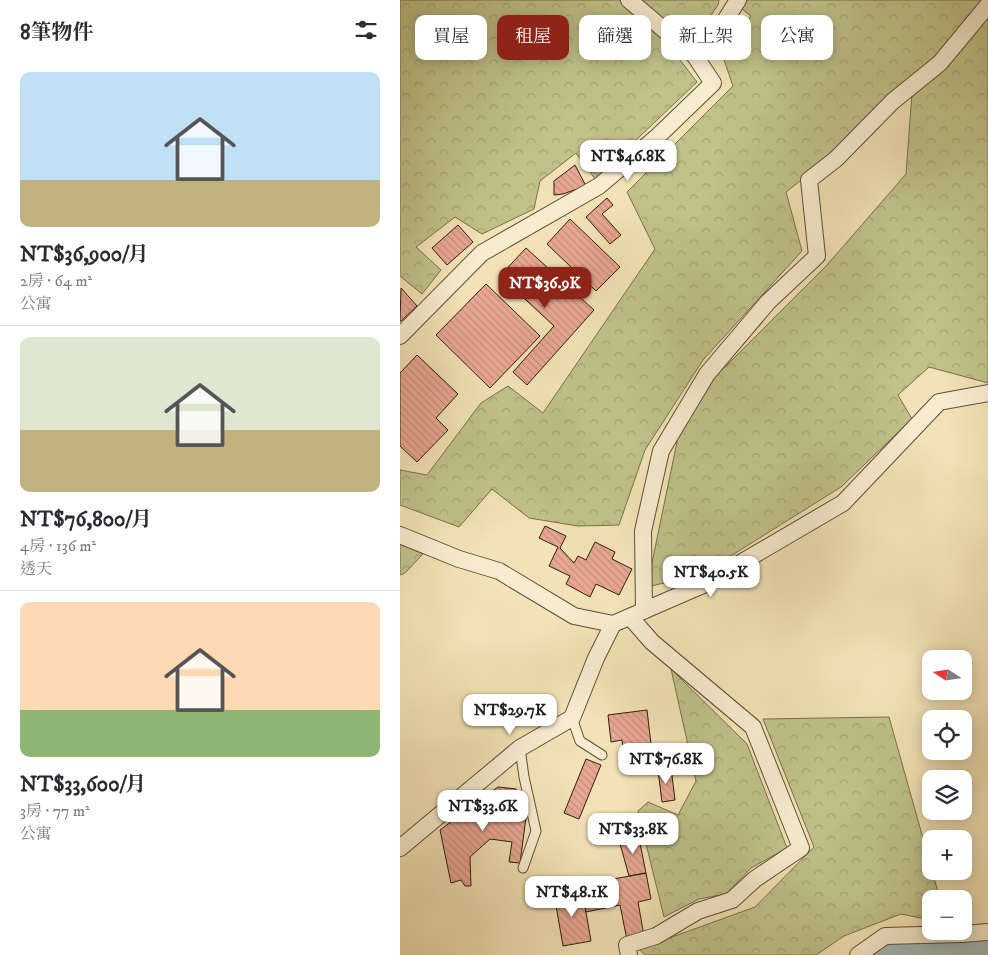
<!DOCTYPE html>
<html lang="zh-TW">
<head>
<meta charset="utf-8">
<style>
	body { margin:0; font-family:"IM FELL DW Pica","Noto Serif TC",serif; background:#f7f7f7; color:#2b2b33; height:100vh; display:flex; flex-direction:column; font-size:19px; white-space:nowrap }
	* { box-sizing:border-box; margin:0 }
	p { font-size:16px; color:#7c7c81 }
	.icon { flex:none; width:28px; height:28px; fill:none; stroke:currentColor; stroke-width:2; stroke-linecap:round; stroke-linejoin:round }
	.map { position:relative; flex:1; overflow:hidden }
	.side { display:flex; flex-direction:column; background:#fff; width:400px }
	.side>* { flex:none }
	.banner { position:absolute; left:15px; top:15px; width:475px; height:45px; display:flex; gap:10px }
	.needle { width:32px; rotate:282deg }
	.fabs { position:absolute; left:522px; top:650px; display:grid; gap:10px }
	.fabs a { display:grid; place-items:center; width:50px; height:50px; border-radius:10px; background:#fff; box-shadow:0 2px 12px #0003; font-size:25px }
	.price { position:absolute; translate:-50% -42px; padding:0 11px; border-radius:10px; background:#fff; color:#222; font-size:16px; line-height:32px; filter:drop-shadow(0 1px 2px #0008) }
	.price::after { content:''; position:absolute; left:50%; top:30px; width:15px; height:11px; margin-left:-8px; background:inherit; clip-path:polygon(0 0,100% 0,50% 100%) }
	.price.current { background:#8f2418; color:#fff }
	ul { padding:0; list-style:none }
	li { display:grid; align-content:center; gap:10px; height:265px; padding:0 20px }
	li+li { border-top:1px solid #e1e1e2 }
	li span { display:grid; place-items:center; height:155px; border-radius:10px; color:#555 }
	li>.icon { margin-inline-start:auto }
	span .icon { width:90px; height:90px; fill:#fffc; stroke-width:1 }
	li b { font-size:21px }
	h2 { display:flex; justify-content:space-between; align-items:center; height:60px; padding:0 20px; font-size:21px }
	.tag { padding:0 18px; border-radius:10px; background:#fff; box-shadow:0 2px 12px #0003; font-size:18px; line-height:45px }
	.tag.current { background:#8f2418; color:#fff }
	main { display:flex; flex:1; min-height:0 }
	.map>svg:first-child { display:block }
	.forest { fill:url(#forest-crowns); stroke:#78704d }
	.lines { fill:none; stroke-linecap:round; stroke-linejoin:round }
	.river { stroke:#a2baba; stroke-width:30 }
	.building { fill:url(#building-back-hatch); stroke:#2f1d10 }
	.service-casing { stroke:#604e39; stroke-width:11 }
	.minor-casing { stroke:#604e39; stroke-width:18 }
	.service { stroke:#f7eccf; stroke-width:9 }
	.minor { stroke:#f7eccf; stroke-width:16 }
</style>
</head>
<body>
<main>
<section class="side">
<h2>8筆物件<svg class="icon" aria-label="filters" viewBox="0 0 24 24"><path d="M4 7h16M4 17h16"/><circle cx="9" cy="7" r="2"/><circle cx="15" cy="17" r="2"/></svg></h2>
<ul>
<li><span style="background:linear-gradient(#bfe0f5 70%,#c2b280 0)"><svg class="icon" aria-label="home" viewBox="0 0 24 24"><path d="M3 11l9-7 9 7M6 9v11h12V9"/></svg></span><div><b>NT$36,900/月</b><p>2房 · 64 m²</p><p>公寓</p></div></li>
<li><span style="background:linear-gradient(#dfe7d0 60%,#c2b280 0)"><svg class="icon" aria-label="home" viewBox="0 0 24 24"><path d="M3 11l9-7 9 7M6 9v11h12V9"/></svg></span><div><b>NT$76,800/月</b><p>4房 · 136 m²</p><p>透天</p></div></li>
<li><span style="background:linear-gradient(#ffd9b3 70%,#8fb573 0)"><svg class="icon" aria-label="home" viewBox="0 0 24 24"><path d="M3 11l9-7 9 7M6 9v11h12V9"/></svg></span><div><b>NT$33,600/月</b><p>3房 · 77 m²</p><p>公寓</p></div></li>
</ul>
</section>
<div class="map">
<svg width="588" height="955" viewBox="0 0 588 955">
	<defs>
		<pattern id="forest-crowns" width="20" height="18" patternUnits="userSpaceOnUse" patternTransform="scale(1.25)"><rect width="20" height="18" fill="#c0c28a"/><path d="M2 6a3 3 0 1 1 6 0M12 15a3 3 0 1 1 6 0" fill="none" stroke="#a5a676"/></pattern>
		<pattern id="building-back-hatch" width="6" height="6" patternUnits="userSpaceOnUse" patternTransform="scale(1.25)"><rect width="6" height="6" fill="#e9a793"/><path d="M-1 5l2 2M0 0l6 6M5-1l2 2" fill="none" stroke="#c88f7e"/></pattern>
	</defs>
	<rect width="100%" height="100%" fill="#f2e2b5"/>
	<filter id="stains"><feTurbulence type="fractalNoise" baseFrequency=".004" numOctaves="4"/><feColorMatrix values="0 0 0 0 .2 0 0 0 0 .09 0 0 0 0 .02 0 0 0 .5 -.17"/></filter>
	<radialGradient id="worn" r=".72"><stop offset=".6" stop-color="#630" stop-opacity="0"/><stop offset="1" stop-color="#630" stop-opacity=".3"/></radialGradient>
	<path class="forest" d="M0,0H319L318,5L280,60L297,82L195,179L176,153L140,181L134,209L82,234L55,217L16,247L41,270L22,294L0,276Z
		M330,0H588V383L529,367L498,395L512,419L441,487L302,574L247,587L284,408L427,265L506,174L512,93L386,192L402,251L303,360L245,450L219,525L178,526L129,518L92,489L59,527L0,505V470L27,475L81,403L108,386L143,413L255,249L227,192L333,86L322,54L351,16Z
		M0,544L23,554L5,573L0,575Z
		M271,669L347,744L387,848L351,868L326,894L299,899L264,917L238,811L248,802L278,815L296,781Z
		M489,717L540,899H531V920L501,914L444,936L416,955H245L239,949L355,907L414,847L363,719Z"/>
	<g class="lines">
		<path class="river" d="M470,955C495,938 557,942 588,941"/>
	</g>
	<path class="building" d="M175,165L186,186L163,194L154,195V181Z
		M207,198L213,205L202,214L221,235L210,244L186,217Z
		M170,219L220,267L196,291L147,244Z
		M58,225L73,242L47,265L32,248Z
		M126,248L194,310L127,385L113,372L154,326L100,276Z
		M86,284L140,336L90,388L36,335Z
		M1,288L17,306L1,321H0Z
		M17,355L58,394L36,418L48,430L17,462L0,446V373Z
		M145,526L166,536L160,548L174,563L178,556L186,560L195,542L215,552L212,559L232,569L219,595L196,584L190,597L166,584L170,576L149,566L158,547L139,538Z
		M247,710L253,761L225,764L222,740L211,742L208,715Z
		M186,759L201,765L179,819L164,813Z
		M271,768L275,800L262,802L258,770Z
		M98,787L116,789L113,808L127,810L120,863L109,862L112,842L90,839L70,857L71,886H65L61,880L51,883L40,830Z
		M238,833L246,873L229,876L219,840Z
		M246,873L251,899L238,902L244,936L227,940L220,905L186,912L181,885Z
		M182,889L191,941L163,946L154,894Z"/>
	<g class="lines">
		<g class="service-casing">
			<path id="service" d="M172,718L180,741L202,755
				M120,748L124,777L136,831L123,868"/>
		</g>
		<g class="minor-casing">
			<path id="minor" d="M295,56L321,27L338,0
				M0,336L82,253L199,186L258,136L313,83L295,56L229,0
				M0,535L59,559L99,571L174,616L213,624L303,585L443,503L539,402L588,393
				M244,611L243,531L261,451L307,374L368,302L417,256L409,180L436,159L493,101L540,63L588,5
				M0,848L120,748L172,718L196,658L213,624
				M229,955L227,945L256,936L298,911L332,900L355,879L401,848L353,727L252,642L230,617
				M458,955L485,936L562,934L588,932"/>
		</g>
		<use href="#service" class="service"/>
		<use href="#minor" class="minor"/>
	</g>
	<rect width="100%" height="100%" filter="url(#stains)"/>
	<rect width="100%" height="100%" fill="url(#worn)"/>
</svg>
<div class="fabs">
<a><svg class="needle" viewBox="-14 -14 28 28"><path d="M0-13l5 13h-10z" fill="#e53935"/><path d="M0 13l5-13h-10z" fill="#7c7c81"/></svg></a>
<a><svg class="icon" aria-label="locate" viewBox="0 0 24 24"><circle cx="12" cy="12" r="6"/><path d="M12 2v4M12 18v4M2 12h4M18 12h4"/></svg></a>
<a><svg class="icon" aria-label="layers" viewBox="0 0 24 24"><path d="M12 4l9 5-9 5-9-5zM3 14l9 5 9-5"/></svg></a>
<a>+</a>
<a>−</a>
</div>
<b class="price" style="left:228px;top:182px">NT$46.8K</b>
<b class="price current" style="left:145px;top:309px">NT$36.9K</b>
<b class="price" style="left:311px;top:598px">NT$40.5K</b>
<b class="price" style="left:110px;top:736px">NT$29.7K</b>
<b class="price" style="left:266px;top:785px">NT$76.8K</b>
<b class="price" style="left:83px;top:832px">NT$33.6K</b>
<b class="price" style="left:233px;top:855px">NT$33.8K</b>
<b class="price" style="left:172px;top:918px">NT$48.1K</b>
<div class="banner">
<a class="tag">買屋</a>
<a class="tag current">租屋</a>
<a class="tag">篩選</a>
<a class="tag">新上架</a>
<a class="tag">公寓</a>
</div>
</div>
</main>
</body>
</html>
